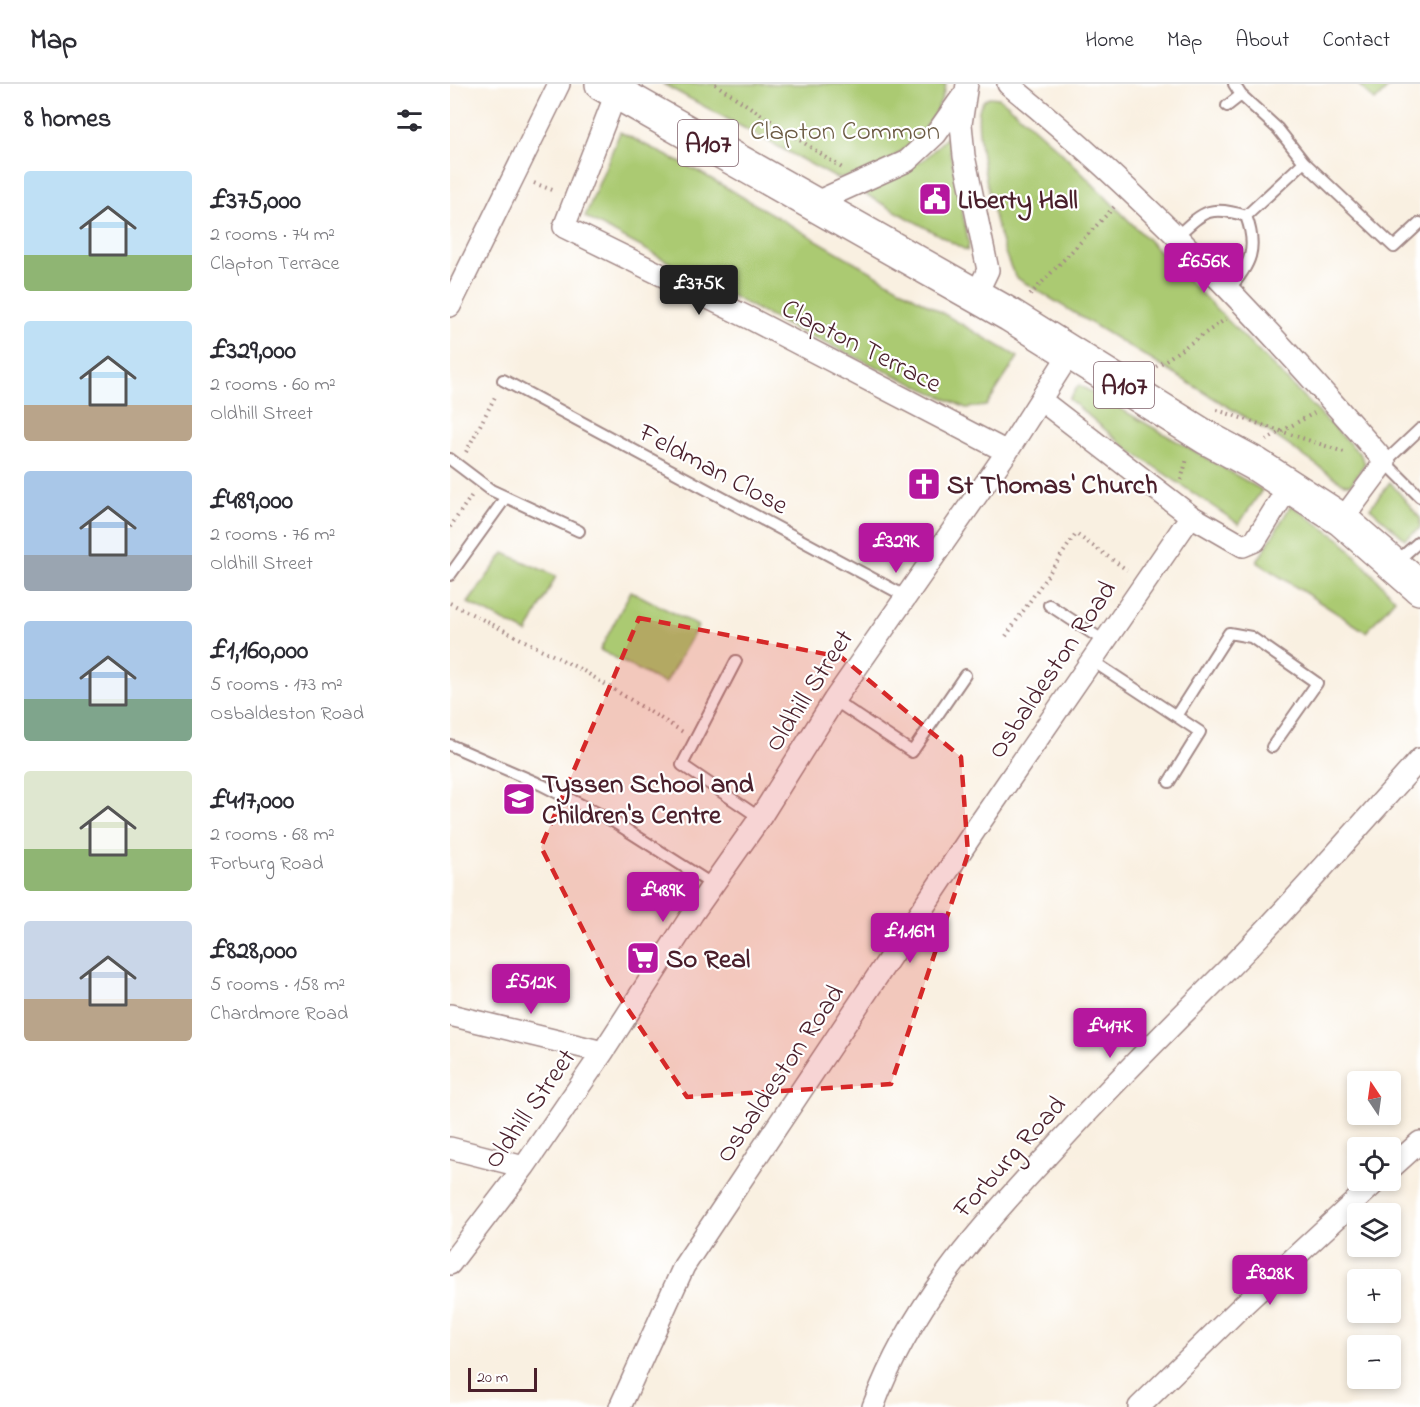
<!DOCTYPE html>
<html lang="en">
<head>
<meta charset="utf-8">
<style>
	body { margin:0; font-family:"Indie Flower",sans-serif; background:#f2f2f3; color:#2b2b33; height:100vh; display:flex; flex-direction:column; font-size:22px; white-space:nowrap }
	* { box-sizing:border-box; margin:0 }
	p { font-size:20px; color:#7c7c81 }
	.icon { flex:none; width:33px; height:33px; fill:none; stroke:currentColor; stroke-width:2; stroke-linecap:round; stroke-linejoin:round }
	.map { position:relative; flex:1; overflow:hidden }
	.panel { display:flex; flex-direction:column; background:#fff; width:450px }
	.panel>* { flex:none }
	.needle { width:39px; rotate:347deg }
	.buttons { position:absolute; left:897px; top:987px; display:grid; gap:12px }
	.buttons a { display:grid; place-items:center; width:54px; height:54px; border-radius:6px; background:#fff; box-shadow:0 3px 9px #0003; font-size:30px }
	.scale { position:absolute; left:18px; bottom:15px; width:69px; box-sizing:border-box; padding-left:6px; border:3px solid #4a1f2b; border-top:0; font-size:16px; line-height:21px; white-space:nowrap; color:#4a1f2b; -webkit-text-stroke:4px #fff; paint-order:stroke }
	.price { position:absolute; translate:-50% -51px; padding:0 14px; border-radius:6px; background:#b5179e; color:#fff; font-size:20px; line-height:39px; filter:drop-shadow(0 2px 3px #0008) }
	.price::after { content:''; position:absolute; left:50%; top:36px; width:18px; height:14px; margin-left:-9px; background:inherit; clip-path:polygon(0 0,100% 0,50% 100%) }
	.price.selected { background:#222; color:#fff }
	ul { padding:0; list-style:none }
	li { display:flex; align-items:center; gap:18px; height:150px; padding:0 24px }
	li span { display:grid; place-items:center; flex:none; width:168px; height:120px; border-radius:6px; color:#555 }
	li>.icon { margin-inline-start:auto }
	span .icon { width:72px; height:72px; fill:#fffc; stroke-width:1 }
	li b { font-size:26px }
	h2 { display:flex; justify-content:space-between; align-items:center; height:72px; padding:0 24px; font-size:26px }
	header { display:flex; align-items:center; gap:36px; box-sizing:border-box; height:84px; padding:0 30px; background:#fff; border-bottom:2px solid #e1e1e2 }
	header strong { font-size:28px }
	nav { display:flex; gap:33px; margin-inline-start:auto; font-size:21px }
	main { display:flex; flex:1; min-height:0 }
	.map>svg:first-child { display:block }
	.green { fill:#abca72; stroke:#7a744e; stroke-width:1.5 }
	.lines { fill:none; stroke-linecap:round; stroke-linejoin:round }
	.lane-casing { stroke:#a28886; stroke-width:14 }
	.street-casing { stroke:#a28886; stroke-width:24 }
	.highway-casing { stroke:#a28886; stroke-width:36 }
	.path { stroke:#a28886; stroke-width:4; stroke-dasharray:1.5 4.5; stroke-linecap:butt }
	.lane { stroke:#fff; stroke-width:10 }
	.street { stroke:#fff; stroke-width:21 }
	.highway { stroke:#fff; stroke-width:33 }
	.marked { fill:#d62828; fill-opacity:0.2; stroke:#d62828; stroke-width:4.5; stroke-dasharray:12 8; stroke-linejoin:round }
	.labels { text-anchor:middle; stroke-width:4.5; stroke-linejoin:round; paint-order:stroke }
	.shield { fill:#fff; stroke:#80626b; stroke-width:1.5 }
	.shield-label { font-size:26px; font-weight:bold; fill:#4a1f2b }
	.park-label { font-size:27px; fill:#6c5b44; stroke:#fff }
	.poi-label { font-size:27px; font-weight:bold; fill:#4a1f2b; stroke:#fff; text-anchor:start }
	.street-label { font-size:27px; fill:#4a1f2b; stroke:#fff }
</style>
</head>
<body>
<header>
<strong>Map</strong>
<nav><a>Home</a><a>Map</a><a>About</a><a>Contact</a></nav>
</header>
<main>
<section class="panel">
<h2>8 homes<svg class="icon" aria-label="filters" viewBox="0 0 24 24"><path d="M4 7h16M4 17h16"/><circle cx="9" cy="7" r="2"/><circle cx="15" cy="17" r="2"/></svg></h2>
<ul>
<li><span style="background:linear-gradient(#bfe0f5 70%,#8fb573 0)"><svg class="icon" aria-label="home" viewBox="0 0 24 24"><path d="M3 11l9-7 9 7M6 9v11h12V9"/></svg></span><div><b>£375,000</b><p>2 rooms · 74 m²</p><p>Clapton Terrace</p></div></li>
<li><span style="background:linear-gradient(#bfe0f5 70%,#b9a48a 0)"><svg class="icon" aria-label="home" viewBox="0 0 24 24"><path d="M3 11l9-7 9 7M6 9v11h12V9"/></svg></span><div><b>£329,000</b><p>2 rooms · 60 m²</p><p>Oldhill Street</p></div></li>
<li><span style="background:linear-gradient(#a9c7e8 70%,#9aa5b1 0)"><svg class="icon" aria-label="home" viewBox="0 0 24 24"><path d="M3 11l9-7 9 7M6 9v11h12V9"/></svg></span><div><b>£489,000</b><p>2 rooms · 76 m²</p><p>Oldhill Street</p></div></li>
<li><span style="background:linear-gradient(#a9c7e8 65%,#7fa58c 0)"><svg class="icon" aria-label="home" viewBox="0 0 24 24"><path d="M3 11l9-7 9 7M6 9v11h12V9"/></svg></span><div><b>£1,160,000</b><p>5 rooms · 173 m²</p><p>Osbaldeston Road</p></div></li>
<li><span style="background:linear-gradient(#dfe7d0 65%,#8fb573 0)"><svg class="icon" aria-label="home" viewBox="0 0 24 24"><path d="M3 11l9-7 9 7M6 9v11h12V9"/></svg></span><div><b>£417,000</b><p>2 rooms · 68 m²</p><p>Forburg Road</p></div></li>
<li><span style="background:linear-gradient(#c9d6e8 65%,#b9a48a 0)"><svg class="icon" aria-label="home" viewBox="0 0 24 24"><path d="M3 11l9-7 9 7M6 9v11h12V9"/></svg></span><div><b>£828,000</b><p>5 rooms · 158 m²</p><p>Chardmore Road</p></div></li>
</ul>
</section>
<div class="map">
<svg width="970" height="1323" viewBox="0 0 970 1323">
	<rect width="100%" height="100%" fill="#fff"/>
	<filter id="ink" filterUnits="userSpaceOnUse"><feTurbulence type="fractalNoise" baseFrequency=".0167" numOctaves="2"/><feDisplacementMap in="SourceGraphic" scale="12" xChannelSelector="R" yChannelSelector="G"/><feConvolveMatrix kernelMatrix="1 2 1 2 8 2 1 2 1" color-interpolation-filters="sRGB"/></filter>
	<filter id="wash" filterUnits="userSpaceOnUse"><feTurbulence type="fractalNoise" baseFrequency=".008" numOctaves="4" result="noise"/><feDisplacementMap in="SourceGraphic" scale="24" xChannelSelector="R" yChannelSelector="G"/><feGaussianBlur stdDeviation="1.35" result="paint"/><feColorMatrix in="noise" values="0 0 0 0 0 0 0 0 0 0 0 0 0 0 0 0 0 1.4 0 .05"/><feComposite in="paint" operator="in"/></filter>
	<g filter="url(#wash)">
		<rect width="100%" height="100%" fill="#f9f0e1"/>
		<path class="green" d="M213,0H496C486,48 435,91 386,94Z
			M908,0H942L925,17Z
			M539,13L549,14L556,19L608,65L910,370L915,379L901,400H894L816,346L567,194C550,173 524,55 529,27C530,20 533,16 539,13Z
			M170,48L253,90L568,273L536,322L516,324L334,240L135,133Z
			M497,53L519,160L517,167L415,110L476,74Z
			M629,301L812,406L789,440L678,365L619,315Z
			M940,398L970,434V444L955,455L920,424Z
			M841,421L891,456L945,515L916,548L807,478Z
			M54,469L106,492L77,549L18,519Z
			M181,507L248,542L215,600L150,566Z"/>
	</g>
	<g filter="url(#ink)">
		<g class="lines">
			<g class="lane-casing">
				<path id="lane" d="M784,0L791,11L828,45L854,78
					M777,22L791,11
					M796,132L854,78L944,163L970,139
					M726,153C753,128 759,120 796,132
					M778,206C801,181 808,164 796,132
					M53,296L455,512
					M970,345L935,378L970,413
					M0,375L41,406L129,447
					M947,477L970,457
					M0,491L56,413
					M599,521L654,557
					M641,576L726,632L779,549L801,553L867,599L822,663
					M286,577L232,681L310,734
					M384,616L462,668L515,591
					M0,661L92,701L161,736L263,801
					M719,698L750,648L726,632"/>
			</g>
			<g class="street-casing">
				<path id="street" d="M517,0L511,40L514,72L538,186L526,211
					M558,0C696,112 819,244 935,378L892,436
					M167,7L114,143L301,235L557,368
					M364,119L457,77L486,50L512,13
					M0,222L109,0
					M592,317L741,432L793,462L805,457L839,402
					M0,931L153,968
					M0,1064L74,1083
					M940,1085L970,1058
					M0,1180L74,1083L153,968L243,829L310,734L384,616L557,368L620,269
					M170,1323L234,1182L525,746L741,432
					M423,1323C460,1223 525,1149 597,1072C656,1007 718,945 780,883C846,816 907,745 970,675
					M689,1323L790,1224L928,1096"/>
			</g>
			<g class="highway-casing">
				<path id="highway" d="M152,0L560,231L757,354L807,381L892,436L970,504"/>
			</g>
			<path class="path" d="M265,0L392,84
				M84,99L105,107
				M580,211L666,121
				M701,286L776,235
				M767,326L897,369
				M816,356L864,329
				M16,368L46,311
				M731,396L737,375
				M0,443L22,411
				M0,519L132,586L233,648
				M556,552L626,450L677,486"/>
			<use href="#lane" class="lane"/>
			<use href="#street" class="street"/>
			<use href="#highway" class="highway"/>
		</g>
	</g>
	<path class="marked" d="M189,534L391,573L511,673L518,770L441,1000L237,1013L159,897L91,763Z"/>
	<defs>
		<g id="civic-square" transform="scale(1.725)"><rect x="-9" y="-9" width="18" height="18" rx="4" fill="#b5179e" stroke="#fff"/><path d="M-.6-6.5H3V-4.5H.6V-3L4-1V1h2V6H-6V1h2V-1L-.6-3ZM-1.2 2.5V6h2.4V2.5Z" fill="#fff"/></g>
		<g id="church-square" transform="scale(1.725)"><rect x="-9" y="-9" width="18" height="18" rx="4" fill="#b5179e" stroke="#fff"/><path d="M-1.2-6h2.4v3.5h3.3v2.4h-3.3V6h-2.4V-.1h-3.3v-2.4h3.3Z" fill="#fff"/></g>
		<g id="school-square" transform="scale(1.725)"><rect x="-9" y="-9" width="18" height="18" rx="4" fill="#b5179e" stroke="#fff"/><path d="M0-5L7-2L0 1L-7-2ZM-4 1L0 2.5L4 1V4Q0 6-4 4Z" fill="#fff"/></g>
		<g id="supermarket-square" transform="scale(1.725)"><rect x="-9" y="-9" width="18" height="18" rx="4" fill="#b5179e" stroke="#fff"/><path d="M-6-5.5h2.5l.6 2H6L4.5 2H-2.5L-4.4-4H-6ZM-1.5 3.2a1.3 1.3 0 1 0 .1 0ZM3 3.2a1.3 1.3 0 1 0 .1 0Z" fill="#fff"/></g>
	</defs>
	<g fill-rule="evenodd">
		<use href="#civic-square" x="485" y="115"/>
		<use href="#church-square" x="474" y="400"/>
		<use href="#school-square" x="69" y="715"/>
		<use href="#supermarket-square" x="193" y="874"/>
	</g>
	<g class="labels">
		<g class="shield">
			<rect x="228" y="36" width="60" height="46" rx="4.5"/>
			<rect x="644" y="278" width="60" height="46" rx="4.5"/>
		</g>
		<g class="shield-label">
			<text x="258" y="68">A107</text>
			<text x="674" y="310">A107</text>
		</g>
		<g class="park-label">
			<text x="395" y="55">Clapton Common</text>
		</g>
		<g class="poi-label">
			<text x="508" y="124">Liberty Hall</text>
			<text x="497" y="409">St Thomas' Church</text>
			<text x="92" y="708">Tyssen School and<tspan x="92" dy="31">Children's Centre</tspan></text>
			<text x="216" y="883">So Real</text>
		</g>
		<g class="street-label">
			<text transform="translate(412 261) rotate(27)" y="9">Clapton Terrace</text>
			<text transform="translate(264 384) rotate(28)" y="9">Feldman Close</text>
			<text transform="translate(601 585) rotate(-56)" y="9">Osbaldeston Road</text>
			<text transform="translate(358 606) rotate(-57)" y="9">Oldhill Street</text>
			<text transform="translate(329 989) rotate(-56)" y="9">Osbaldeston Road</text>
			<text transform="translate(79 1024) rotate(-55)" y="9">Oldhill Street</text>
			<text transform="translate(559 1072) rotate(-48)" y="9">Forburg Road</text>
		</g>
	</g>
</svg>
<div class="buttons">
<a><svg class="needle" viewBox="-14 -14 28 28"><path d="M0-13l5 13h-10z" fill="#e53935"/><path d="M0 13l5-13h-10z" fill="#7c7c81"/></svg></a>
<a><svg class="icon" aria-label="locate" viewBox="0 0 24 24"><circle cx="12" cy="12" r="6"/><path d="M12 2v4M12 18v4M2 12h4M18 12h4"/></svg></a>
<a><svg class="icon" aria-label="layers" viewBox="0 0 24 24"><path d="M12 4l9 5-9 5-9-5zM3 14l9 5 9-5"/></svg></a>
<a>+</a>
<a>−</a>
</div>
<div class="scale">20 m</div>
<b class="price" style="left:754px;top:210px">£656K</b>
<b class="price selected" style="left:249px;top:232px">£375K</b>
<b class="price" style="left:446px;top:490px">£329K</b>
<b class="price" style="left:213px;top:839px">£489K</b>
<b class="price" style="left:460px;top:880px">£1.16M</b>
<b class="price" style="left:81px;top:931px">£512K</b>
<b class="price" style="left:660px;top:975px">£417K</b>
<b class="price" style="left:820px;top:1222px">£828K</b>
</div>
</main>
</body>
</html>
